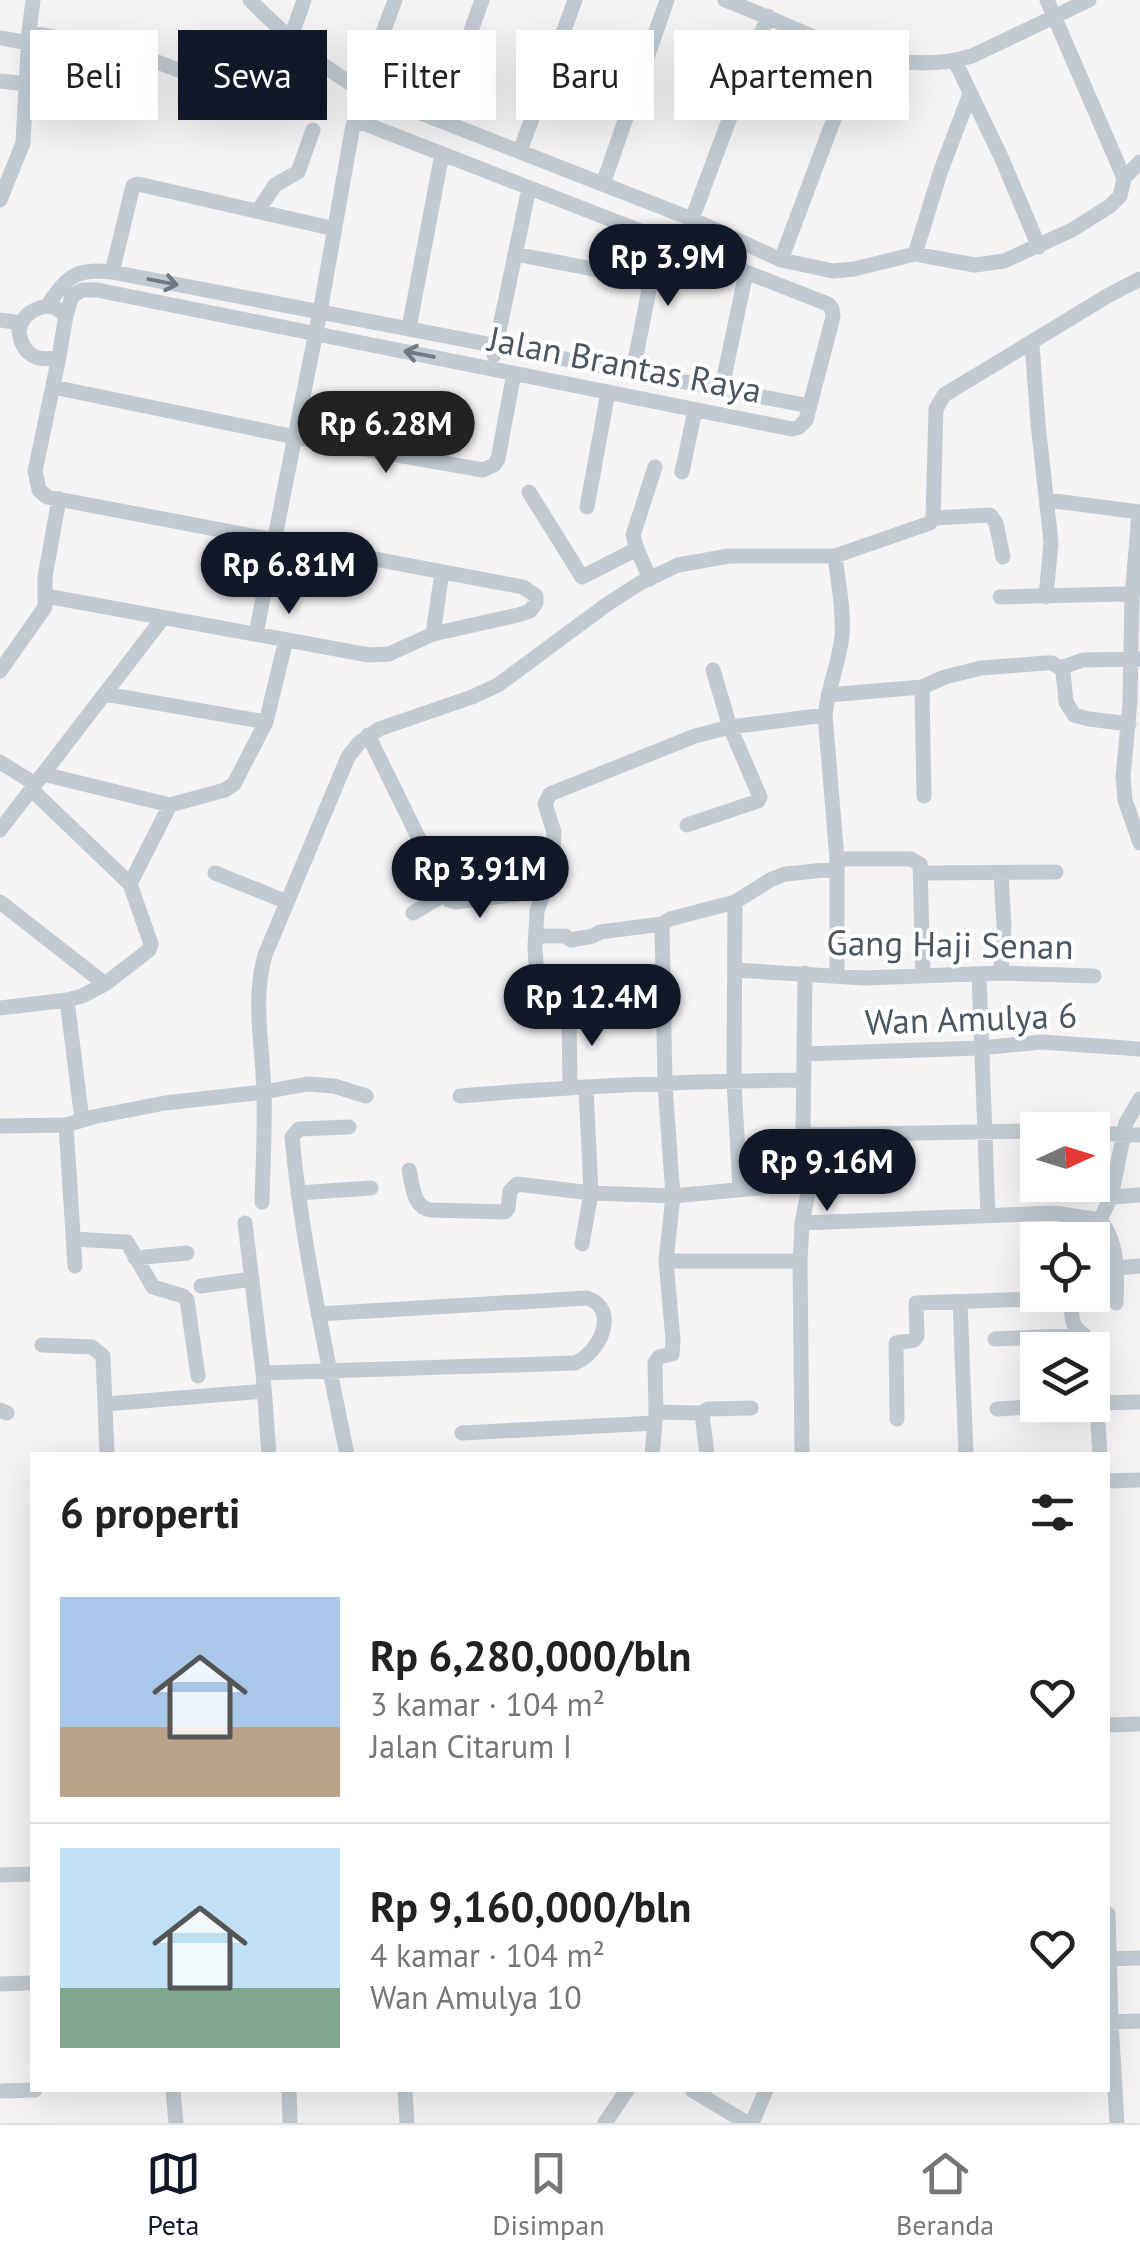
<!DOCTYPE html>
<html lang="id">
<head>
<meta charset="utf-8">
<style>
	body { margin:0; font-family:"PT Sans",sans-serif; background:#f2f2f2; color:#222; height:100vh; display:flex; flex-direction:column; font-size:38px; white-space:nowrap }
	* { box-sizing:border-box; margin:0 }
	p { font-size:32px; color:#767676 }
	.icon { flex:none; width:55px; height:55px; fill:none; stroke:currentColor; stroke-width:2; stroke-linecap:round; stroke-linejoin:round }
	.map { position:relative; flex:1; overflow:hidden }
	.panel { position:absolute; left:30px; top:1452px; width:1080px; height:640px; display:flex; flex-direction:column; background:#fff; border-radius:0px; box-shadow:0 10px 40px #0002 }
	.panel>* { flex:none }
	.banner { position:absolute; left:30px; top:30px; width:1080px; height:90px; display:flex; gap:20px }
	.needle { width:65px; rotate:86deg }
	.tools { position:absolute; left:1020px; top:1112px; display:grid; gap:20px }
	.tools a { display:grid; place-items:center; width:90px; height:90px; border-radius:0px; background:#fff; box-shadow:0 10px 40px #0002; font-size:50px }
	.price { position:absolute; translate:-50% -85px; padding:0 22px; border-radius:35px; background:#111827; color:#fff; font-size:32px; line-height:65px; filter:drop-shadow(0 2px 5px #0008) }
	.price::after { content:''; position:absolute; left:50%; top:60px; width:30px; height:22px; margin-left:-15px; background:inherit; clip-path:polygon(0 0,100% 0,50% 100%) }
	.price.on { background:#222; color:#fff }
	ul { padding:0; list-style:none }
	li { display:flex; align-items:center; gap:30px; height:250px; padding:0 30px }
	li+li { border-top:2px solid #e0e0e0 }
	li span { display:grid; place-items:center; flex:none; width:280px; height:200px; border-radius:0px; color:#555 }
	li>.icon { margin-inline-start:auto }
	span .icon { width:120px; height:120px; fill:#fffc; stroke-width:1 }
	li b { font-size:42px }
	h2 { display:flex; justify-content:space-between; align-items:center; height:120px; padding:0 30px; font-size:42px }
	.pill { padding:0 35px; border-radius:0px; background:#fff; box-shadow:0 10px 40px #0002; font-size:35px; line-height:90px }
	.pill.on { background:#111827; color:#fff }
	.tab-bar { display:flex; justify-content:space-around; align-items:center; height:140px; border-top:2px solid #e0e0e0; background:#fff; font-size:28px; color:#767676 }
	.tab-bar a { display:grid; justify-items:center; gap:5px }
	.tab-bar .on { color:#111827 }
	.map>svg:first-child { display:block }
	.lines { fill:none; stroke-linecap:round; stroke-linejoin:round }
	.minor { stroke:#c1cad2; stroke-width:15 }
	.oneway { stroke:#6e7983 }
	.labels { text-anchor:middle; stroke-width:8; stroke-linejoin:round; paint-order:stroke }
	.street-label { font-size:35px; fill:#4a5661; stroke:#fff }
</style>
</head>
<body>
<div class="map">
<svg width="1140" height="2123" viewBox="0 0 1140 2123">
	<rect width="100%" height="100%" fill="#f5f3f3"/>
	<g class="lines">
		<path class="minor" d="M250,0C285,35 319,66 362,90L692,219L781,260L833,271L854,269L915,254L975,265L1004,261L1072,230L1110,206L1120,196L1124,178L1140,162
			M725,0C804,29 885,82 972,56L1089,0
			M1047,0L1124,178
			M29,32L130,52L254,98
			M0,38L29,43
			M290,40L304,0
			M955,61L1002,159L1039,247
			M0,81L27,84
			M362,90L395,0
			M439,120L482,0
			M520,151L575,0
			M603,184L667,0
			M0,200L23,143L29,32L33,0
			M258,211L275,185L298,172L313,130
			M692,219L768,16
			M515,254L650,280
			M915,254L941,170L970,94
			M781,260L858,55
			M112,272L132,190L133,186L138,184L335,229
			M47,306C68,276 75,268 112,272L810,406
			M47,306L56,308L66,315L59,357C37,363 21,354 19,330C23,315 32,309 47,306Z
			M66,315L72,296L82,290H97L792,429L799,427L806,420L833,317L832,309L828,304L363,123L353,125L320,312C298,419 277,527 256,634
			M0,320L21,323
			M409,328L442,154
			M1032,344L1038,424L1051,542L1046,597
			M494,355L529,188
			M633,371L659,239
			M53,387L295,437L483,470L494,465L498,459L514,373
			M722,387L746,273
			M682,472L695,410
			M529,492L582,577L637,549
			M1047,500L1140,512
			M587,507L608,392
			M933,518L990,515L996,523L1003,557
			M835,556C838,582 844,610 842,636C839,663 828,688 825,715L837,859V975
			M650,579L637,549L633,535L655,467
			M46,596L369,655L389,654L433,634L518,615L530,611L536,603V596L523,587L47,497L39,490L35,471L59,357
			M1000,597L1125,594L1132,598L1130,702L1123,777L1125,800L1140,843
			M1132,598L1139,512
			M433,634L442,572
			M1060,668L1063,672L1066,702L1074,715L1089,719L1129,724
			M1060,668L1083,660L1140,659
			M0,671L45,607V577L59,499
			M922,687L924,796
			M105,694L266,722
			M828,695L922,687L945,677L981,668L1046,663H1052L1060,668
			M368,735L449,900L455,902L543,891
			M0,762L35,784
			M43,774L170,805
			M687,825L758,801L760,797L730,727L713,670
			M0,830L163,618
			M837,859H911L920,864L923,976
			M215,873L287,902
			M921,873L1056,872
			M130,884L170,805L225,790L234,784L266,722L286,640
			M0,902L105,984
			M735,902L734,1081L740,1190
			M413,913L445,894
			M536,936H565L571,940L593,936L600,932L662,924L670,919L735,902L770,880L785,874L836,869
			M735,970L864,978L1001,973L1094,976
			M1001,973L1004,926L1001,873
			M979,974L988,1216
			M67,1000L82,1120
			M0,1008L67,1000L82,996L105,984L149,950L151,944L130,884L32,790
			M804,1054L980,1048L1042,1042L1140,1049
			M570,1087L569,1011L539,1013L535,947L537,911L552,869L554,832L545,804L550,794L695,736L730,727L825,715
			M460,1096C574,1086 689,1081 804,1080
			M66,1125L75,1266
			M0,1126L66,1125L93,1117L165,1103L264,1092L307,1084L334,1086L366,1096
			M1092,1133L1140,1135
			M803,1135L1038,1131
			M409,1170C413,1186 413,1208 431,1210L505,1212L508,1208L510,1191L517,1184L591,1193L673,1196L810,1183
			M298,1193L371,1188
			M1111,1197L1140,1195
			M262,1202C263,1166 265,1129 264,1093C263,1047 252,1000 265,955L348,757L359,743L379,729L472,697L498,685L606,605L640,583L678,565L729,556H835L930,523L933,518L936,409L944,395L1109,295L1140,279
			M1100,1220L1111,1197L1126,1123L1140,1099
			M1100,1220C1119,1243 1117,1275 1116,1303
			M245,1223L263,1373L269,1455
			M802,1223L1054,1213L1100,1220
			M73,1239L127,1242L153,1287L183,1296L187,1300L198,1376
			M582,1244L591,1193L586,1088
			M135,1258L187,1253
			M666,1261H800
			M1117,1268L1140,1266
			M201,1286L252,1279
			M960,1302L966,1455
			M995,1339L1084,1335
			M42,1345L92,1347L103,1356L107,1455
			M263,1373L575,1363C600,1353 620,1309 587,1298L318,1314
			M1092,1403L1140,1402
			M106,1404L264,1391
			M997,1409L1061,1405
			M0,1410L7,1413
			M656,1412L702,1413L708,1409L751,1408
			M702,1413L707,1455
			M897,1419L896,1343L914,1340L917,1336L916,1303L1066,1298L1071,1300C1072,1307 1071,1316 1073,1322C1076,1332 1088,1337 1093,1345L1100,1455
			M462,1433L655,1423
			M347,1455C326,1350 302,1245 292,1137L299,1129L349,1127
			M652,1455L656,1412L655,1363L659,1357L672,1354L673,1340L666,1261L673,1196L665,1085L662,924
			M802,1455L800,1261L802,1223L810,1183L803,1135L805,973
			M1108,1481L1140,1480
			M1108,1725L1140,1724
			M0,1875L32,1874
			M1108,1914L1111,2022L1117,2123
			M1108,1959L1140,1958
			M0,1984L32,1983
			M1108,2022L1140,2021
			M173,2090L176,2123
			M289,2090L290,2123
			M405,2090L407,2123
			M692,2090L747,2123
			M3,2091L35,2090
			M605,2123L627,2090
			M752,2123L766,2090"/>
	</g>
	<defs><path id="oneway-shaft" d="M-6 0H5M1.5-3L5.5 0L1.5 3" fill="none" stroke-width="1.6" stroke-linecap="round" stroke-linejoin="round" transform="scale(2.5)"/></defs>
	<g class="oneway">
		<use href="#oneway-shaft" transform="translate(163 282) rotate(11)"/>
		<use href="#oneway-shaft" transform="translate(419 354) rotate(-169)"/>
	</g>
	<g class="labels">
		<g class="street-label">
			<text transform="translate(625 365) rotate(11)" y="12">Jalan Brantas Raya</text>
			<text transform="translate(950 945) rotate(1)" y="12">Gang Haji Senan</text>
			<text transform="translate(971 1019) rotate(-2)" y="12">Wan Amulya 6</text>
		</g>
	</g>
</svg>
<div class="tools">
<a><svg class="needle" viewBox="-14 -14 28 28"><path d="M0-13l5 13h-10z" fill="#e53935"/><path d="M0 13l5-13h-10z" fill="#767676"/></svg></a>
<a><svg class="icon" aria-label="locate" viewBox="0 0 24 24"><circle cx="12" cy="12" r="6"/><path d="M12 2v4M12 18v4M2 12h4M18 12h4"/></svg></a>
<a><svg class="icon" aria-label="layers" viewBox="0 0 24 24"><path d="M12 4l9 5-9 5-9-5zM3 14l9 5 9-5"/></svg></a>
</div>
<b class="price" style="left:668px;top:309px">Rp 3.9M</b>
<b class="price on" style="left:386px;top:476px">Rp 6.28M</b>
<b class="price" style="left:289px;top:617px">Rp 6.81M</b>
<b class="price" style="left:480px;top:921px">Rp 3.91M</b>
<b class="price" style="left:592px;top:1049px">Rp 12.4M</b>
<b class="price" style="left:827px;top:1214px">Rp 9.16M</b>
<div class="banner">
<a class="pill">Beli</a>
<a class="pill on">Sewa</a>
<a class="pill">Filter</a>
<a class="pill">Baru</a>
<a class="pill">Apartemen</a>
</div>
<section class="panel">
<h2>6 properti<svg class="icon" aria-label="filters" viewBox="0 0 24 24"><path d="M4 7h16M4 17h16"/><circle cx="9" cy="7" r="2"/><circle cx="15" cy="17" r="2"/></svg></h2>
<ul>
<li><span style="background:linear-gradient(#a9c7e8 65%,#b9a48a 0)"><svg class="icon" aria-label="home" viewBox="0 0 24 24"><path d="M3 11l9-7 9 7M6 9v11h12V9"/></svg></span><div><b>Rp 6,280,000/bln</b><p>3 kamar · 104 m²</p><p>Jalan Citarum I</p></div><svg class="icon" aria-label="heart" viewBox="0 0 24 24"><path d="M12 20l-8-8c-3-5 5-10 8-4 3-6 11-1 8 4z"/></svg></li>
<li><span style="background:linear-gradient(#bfe0f5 70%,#7fa58c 0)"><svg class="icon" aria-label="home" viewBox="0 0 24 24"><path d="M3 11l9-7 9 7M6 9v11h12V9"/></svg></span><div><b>Rp 9,160,000/bln</b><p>4 kamar · 104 m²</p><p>Wan Amulya 10</p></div><svg class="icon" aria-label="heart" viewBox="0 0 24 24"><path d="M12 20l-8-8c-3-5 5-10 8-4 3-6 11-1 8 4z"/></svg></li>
</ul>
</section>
</div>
<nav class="tab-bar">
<a class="on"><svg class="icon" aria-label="map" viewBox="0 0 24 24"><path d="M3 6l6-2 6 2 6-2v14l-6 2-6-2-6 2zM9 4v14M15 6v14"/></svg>Peta</a>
<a><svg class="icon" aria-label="saved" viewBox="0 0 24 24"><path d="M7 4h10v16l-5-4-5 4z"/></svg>Disimpan</a>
<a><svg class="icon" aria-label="home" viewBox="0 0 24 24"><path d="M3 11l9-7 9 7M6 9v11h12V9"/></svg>Beranda</a>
</nav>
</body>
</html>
